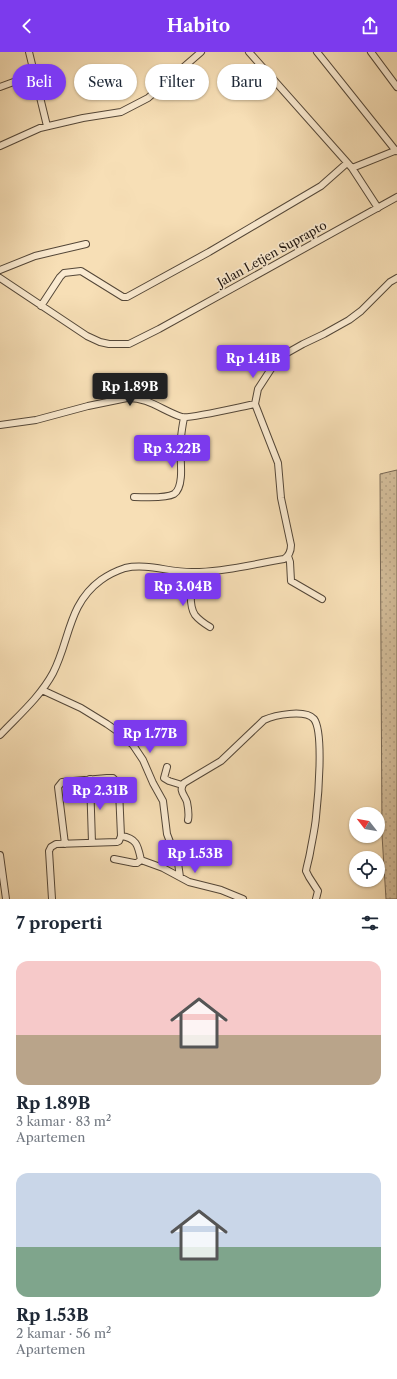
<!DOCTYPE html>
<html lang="id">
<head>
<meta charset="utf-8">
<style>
	body { margin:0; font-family:"Libre Caslon Text",serif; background:#f6f6f7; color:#1f2937; height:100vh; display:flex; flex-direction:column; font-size:15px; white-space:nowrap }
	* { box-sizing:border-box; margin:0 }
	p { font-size:13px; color:#747a83 }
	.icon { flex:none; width:22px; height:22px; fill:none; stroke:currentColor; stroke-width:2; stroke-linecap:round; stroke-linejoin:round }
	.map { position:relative; height:847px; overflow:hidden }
	.side { display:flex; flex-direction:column; background:#fff; flex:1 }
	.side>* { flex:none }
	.top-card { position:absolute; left:12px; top:12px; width:373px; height:36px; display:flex; gap:8px }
	.needle { width:26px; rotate:301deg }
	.buttons { position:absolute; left:349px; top:755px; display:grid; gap:8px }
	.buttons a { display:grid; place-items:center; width:36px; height:36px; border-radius:50%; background:#fff; box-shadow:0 1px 3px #0004; font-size:20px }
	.price { position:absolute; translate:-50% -34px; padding:0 9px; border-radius:4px; background:#7c3aed; color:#fff; font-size:13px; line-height:26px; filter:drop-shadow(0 1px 2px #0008) }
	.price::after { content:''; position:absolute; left:50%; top:24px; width:12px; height:9px; margin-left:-6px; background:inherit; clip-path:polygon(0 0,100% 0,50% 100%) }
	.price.selected { background:#222; color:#fff }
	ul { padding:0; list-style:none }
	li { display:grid; align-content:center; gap:8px; height:212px; padding:0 16px }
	li span { display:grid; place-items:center; height:124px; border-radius:12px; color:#555 }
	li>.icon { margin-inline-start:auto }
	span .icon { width:72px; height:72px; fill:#fffc; stroke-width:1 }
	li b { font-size:17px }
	h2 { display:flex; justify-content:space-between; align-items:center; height:48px; padding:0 16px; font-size:17px }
	.pill { padding:0 14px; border-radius:18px; background:#fff; box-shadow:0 1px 3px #0004; font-size:14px; line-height:36px }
	.pill.selected { background:#7c3aed; color:#fff }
	header { display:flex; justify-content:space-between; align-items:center; height:52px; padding:0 16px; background:#7c3aed; color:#fff; font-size:18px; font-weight:800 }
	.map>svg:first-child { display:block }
	.grass { fill:url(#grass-dots); stroke:#786854 }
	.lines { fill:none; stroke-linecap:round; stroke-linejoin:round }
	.minor-casing { stroke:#544738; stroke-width:8 }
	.minor { stroke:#faead0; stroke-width:6 }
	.labels { text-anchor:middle; stroke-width:3.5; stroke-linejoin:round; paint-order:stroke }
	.street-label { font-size:12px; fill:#1e140e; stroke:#faead0 }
</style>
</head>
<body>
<header><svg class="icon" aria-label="back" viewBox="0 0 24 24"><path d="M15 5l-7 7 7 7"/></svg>Habito<svg class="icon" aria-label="share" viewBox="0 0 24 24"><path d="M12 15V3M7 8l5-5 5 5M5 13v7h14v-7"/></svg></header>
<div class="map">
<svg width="397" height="847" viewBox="0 0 397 847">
	<defs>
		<pattern id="grass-dots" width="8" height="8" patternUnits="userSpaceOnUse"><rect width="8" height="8" fill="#d2bc99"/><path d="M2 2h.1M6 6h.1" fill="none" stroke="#b4a183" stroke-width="1.8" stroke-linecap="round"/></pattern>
	</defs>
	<rect width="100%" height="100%" fill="#f7dfb6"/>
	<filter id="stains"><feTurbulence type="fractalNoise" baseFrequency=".005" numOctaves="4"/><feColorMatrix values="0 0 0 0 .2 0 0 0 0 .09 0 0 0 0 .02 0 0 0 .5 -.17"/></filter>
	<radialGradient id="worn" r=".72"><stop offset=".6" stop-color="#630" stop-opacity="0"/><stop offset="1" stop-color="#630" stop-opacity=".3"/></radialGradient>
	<path class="grass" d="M397,418V847H386L382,783L380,422Z"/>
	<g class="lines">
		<g class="minor-casing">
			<path id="minor" d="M29,0L47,74
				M249,0L352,116L378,156
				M317,0L396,99
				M371,0L397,35
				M0,35L19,28L36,25
				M0,94L40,76L83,66L121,60L148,46L201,0
				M352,116L397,98
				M0,218L35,204L86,192
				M0,226L87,284L100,290L109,292H129L159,277L397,145
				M41,254L60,225L64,221L81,219L123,245H127L209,200L321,134L347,111
				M0,373L36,368L88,354L127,346C148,345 163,359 182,365C189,367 244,354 255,352
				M134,445C144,445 165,447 174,442C185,435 180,405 180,394C181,384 182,375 184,366
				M288,504L290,510L291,529L322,547
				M193,520C191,532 188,553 195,563C199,568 205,572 210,575
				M42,638L81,656L107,672L117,679L133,693L143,708L153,731L163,749L167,782L178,811L180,825
				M0,683C19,663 40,645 53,621C70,588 68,552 101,528C108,523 116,519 125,516C148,511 171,521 194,520C224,520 254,512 284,507C289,504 291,499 291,493L281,446L278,411L255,352L258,337L271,317L287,301L303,292L324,282L349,268L361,259L390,230L397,226
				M167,715L164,726L169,729L182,733
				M90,727L92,791
				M188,768C189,763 188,755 187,750C185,743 178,739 184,731L221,709L264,668C275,663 305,657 314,667C324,680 318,747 316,765C315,777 312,789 310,801C309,807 307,813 306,819L309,825L318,839L316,847
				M121,784C137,786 138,794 141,808
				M0,803L6,847
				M114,807L134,811H137L141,808
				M141,808L163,816L189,830L221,838L243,847
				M52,847L49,799L51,795L56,792L117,790L119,789L121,784L119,738L116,729L113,726H107L62,730L58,735L65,792"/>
		</g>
		<use href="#minor" class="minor"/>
	</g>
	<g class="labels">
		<g class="street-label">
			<text transform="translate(272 202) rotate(-29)" y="4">Jalan Letjen Suprapto</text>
		</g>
	</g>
	<rect width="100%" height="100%" filter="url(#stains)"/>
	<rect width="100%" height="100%" fill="url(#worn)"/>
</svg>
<div class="buttons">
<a><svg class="needle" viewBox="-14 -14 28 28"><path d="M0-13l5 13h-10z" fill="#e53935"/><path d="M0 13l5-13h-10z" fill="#747a83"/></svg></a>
<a><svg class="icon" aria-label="locate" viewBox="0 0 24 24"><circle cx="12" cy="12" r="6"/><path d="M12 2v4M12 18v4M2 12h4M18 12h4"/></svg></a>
</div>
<b class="price" style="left:253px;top:327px">Rp 1.41B</b>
<b class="price selected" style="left:130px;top:355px">Rp 1.89B</b>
<b class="price" style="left:172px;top:417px">Rp 3.22B</b>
<b class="price" style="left:183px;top:555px">Rp 3.04B</b>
<b class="price" style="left:150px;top:702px">Rp 1.77B</b>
<b class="price" style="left:100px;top:759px">Rp 2.31B</b>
<b class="price" style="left:195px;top:822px">Rp 1.53B</b>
<div class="top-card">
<a class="pill selected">Beli</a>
<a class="pill">Sewa</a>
<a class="pill">Filter</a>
<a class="pill">Baru</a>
</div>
</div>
<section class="side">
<h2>7 properti<svg class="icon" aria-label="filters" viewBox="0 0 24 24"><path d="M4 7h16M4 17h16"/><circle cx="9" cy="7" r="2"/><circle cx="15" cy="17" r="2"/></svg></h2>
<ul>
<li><span style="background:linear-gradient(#f6c9c9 60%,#b9a48a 0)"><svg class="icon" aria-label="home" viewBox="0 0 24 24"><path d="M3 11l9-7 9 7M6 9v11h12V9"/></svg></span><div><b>Rp 1.89B</b><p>3 kamar · 83 m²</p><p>Apartemen</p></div></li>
<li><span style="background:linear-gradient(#c9d6e8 60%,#7fa58c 0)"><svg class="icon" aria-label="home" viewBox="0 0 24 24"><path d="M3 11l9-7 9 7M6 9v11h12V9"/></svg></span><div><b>Rp 1.53B</b><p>2 kamar · 56 m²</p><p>Apartemen</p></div></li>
</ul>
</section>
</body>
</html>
